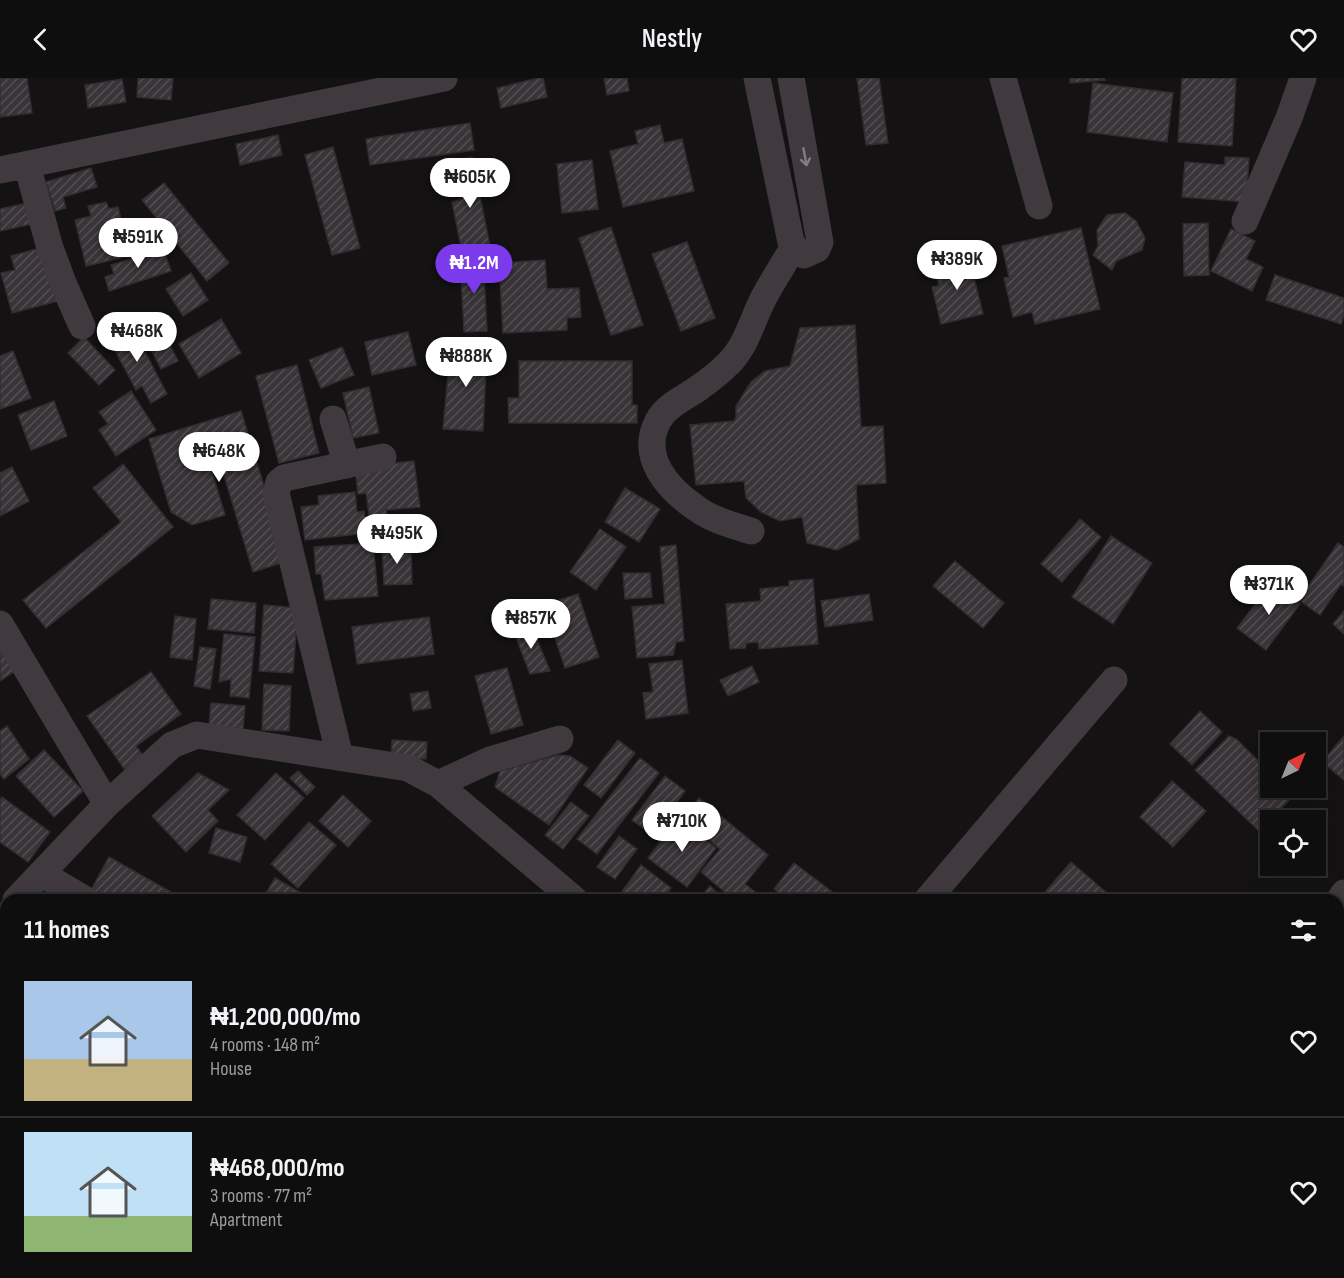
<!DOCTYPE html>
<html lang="en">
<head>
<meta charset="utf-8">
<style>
	body { margin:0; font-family:"Sofia Sans Condensed",sans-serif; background:#1d1c1c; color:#f1f3f6; height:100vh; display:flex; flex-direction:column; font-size:22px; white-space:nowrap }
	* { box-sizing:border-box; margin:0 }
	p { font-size:20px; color:#9b9c9e }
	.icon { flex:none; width:33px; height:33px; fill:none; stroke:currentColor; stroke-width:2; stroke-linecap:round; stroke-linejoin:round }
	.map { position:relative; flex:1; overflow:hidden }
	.sheet { position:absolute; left:0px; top:816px; width:1344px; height:384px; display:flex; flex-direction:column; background:#0f0e0e; border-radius:18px 18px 0 0; box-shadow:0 3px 15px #0003,0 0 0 2px #2f2e2e }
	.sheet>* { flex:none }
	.needle { width:39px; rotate:43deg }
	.tools { position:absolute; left:1260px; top:654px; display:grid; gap:12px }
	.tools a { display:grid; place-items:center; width:66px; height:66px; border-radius:0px; background:#0f0e0e; box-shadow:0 3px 15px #0003,0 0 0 2px #2f2e2e; font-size:30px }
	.price { position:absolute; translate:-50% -51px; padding:0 14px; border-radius:21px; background:#fff; color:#222; font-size:20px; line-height:39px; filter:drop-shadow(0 2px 3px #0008) }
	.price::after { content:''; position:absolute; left:50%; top:36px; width:18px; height:14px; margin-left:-9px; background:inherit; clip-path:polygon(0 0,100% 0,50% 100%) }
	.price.on { background:#7c3aed; color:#fff }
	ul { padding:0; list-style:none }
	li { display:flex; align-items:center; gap:18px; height:150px; padding:0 24px }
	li+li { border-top:2px solid #2f2e2e }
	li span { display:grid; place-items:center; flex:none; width:168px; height:120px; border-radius:0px; color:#555 }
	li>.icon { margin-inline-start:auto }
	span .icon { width:72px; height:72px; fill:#fffc; stroke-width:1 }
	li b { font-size:26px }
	h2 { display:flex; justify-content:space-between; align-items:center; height:72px; padding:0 24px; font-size:26px }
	header { display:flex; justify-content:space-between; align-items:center; height:78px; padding:0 24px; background:#0f0e0e; font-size:27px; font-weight:600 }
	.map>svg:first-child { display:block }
	.building { fill:url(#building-hatch); stroke:#302c2f; stroke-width:1.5 }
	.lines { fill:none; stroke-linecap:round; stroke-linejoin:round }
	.minor { stroke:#403a3f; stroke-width:27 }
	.oneway { stroke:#857a85 }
</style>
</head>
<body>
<header><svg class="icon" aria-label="back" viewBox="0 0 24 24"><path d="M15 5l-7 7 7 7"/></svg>Nestly<svg class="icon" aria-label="heart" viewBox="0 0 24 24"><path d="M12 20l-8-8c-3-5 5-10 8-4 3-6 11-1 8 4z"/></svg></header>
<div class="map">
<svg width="1344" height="1200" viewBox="0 0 1344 1200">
	<defs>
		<pattern id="building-hatch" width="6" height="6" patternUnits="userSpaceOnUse" patternTransform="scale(1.5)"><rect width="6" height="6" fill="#393438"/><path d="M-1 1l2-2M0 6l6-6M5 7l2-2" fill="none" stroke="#534e52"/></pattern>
	</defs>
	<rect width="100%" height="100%" fill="#141213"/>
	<path class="building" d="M0,0H27L32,35L0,39Z
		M138,0H173L171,22L137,19Z
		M539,0H543L547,19L501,30L497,10Z
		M604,0H627L629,13L607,17Z
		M857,0H879L888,65L866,67Z
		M1070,0H1104L1105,2L1070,5Z
		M1182,0H1236L1232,68L1178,64Z
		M122,1L126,24L88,30L85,7Z
		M1093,5L1173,15L1167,64L1087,54Z
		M470,45L474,72L370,87L366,61Z
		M660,47L664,65L682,61L694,113L623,129L610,73L638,66L635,53Z
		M278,57L282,77L240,87L236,66Z
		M333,69L360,170L332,177L305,77Z
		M472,79L490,168L462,174L452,124L462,121L454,82Z
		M1225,79L1249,80L1246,124L1182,119L1185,84L1225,87Z
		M592,82L598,131L562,135L557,86Z
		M91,90L97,109L63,119L66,130L55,133L46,104Z
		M164,105L229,185L207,203L142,122Z
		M32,124L37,145L0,153V131Z
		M106,124L109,131L118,129L130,178L86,188L75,142L91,138L88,128Z
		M1125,135L1136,143L1145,160L1142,172L1116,183L1112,192L1093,177L1098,168L1097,152L1107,137Z
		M1208,145L1209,197L1184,198L1183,146Z
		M611,149L643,247L611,257L579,160Z
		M1081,150L1100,231L1035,246L1032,234L1013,239L1004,200L1009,199L1002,168Z
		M1231,151L1255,163L1246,181L1263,189L1252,213L1211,193Z
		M687,164L715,240L681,253L652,176Z
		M48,168L62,222L12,235L1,195L15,192L11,178Z
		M163,170L171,193L109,213L105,199L114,196L111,187Z
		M947,177L969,180L983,236L941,246L932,209L939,208L935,193L945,190Z
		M483,179L487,253L464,254L460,180Z
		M545,182L547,211L579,210L581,239L567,240V252L503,255L499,185Z
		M191,195L208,222L183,238L166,211Z
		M1275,197L1344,220V237L1341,246L1266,222Z
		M221,241L241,275L199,300L179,266Z
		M131,247L167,316L151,325L142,308L136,312L108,259Z
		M855,247L861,349L883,348L886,405L856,407L859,461L837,472L807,465L802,439L780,443L761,434L746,420L744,403L696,407L690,347L734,343L736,339V328L751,304L765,293L790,288L800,250Z
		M161,249L178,283L161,291L144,257Z
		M408,254L416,287L372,297L365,264Z
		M84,259L115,292L99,307L68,275Z
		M451,264L487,268L483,353L443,351Z
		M342,269L354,297L321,310L309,282Z
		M13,273L31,320L0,331V278Z
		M519,283H632V327H637V345H509L508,320H519Z
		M297,287L319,375L279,385L256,298Z
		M369,309L379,355L353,360L343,315Z
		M131,313L156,352L116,378L99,352L108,346L99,334Z
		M54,323L67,358L31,372L18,337Z
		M241,333L287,483L253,494L220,384L210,387L225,437L192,447L171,434L149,361Z
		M414,383L420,429L386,432L387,442L370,444L366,415L358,416L355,389Z
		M123,386L173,449L46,550L23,522L121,444L93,410Z
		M12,389L29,423L0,438V395Z
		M625,410L660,431L639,464L605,444Z
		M355,414L357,434L364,433L367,455L305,462L301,429L319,427L318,418Z
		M1080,441L1101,459L1062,504L1041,486Z
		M600,451L626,469L596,512L570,494Z
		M1111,458L1152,485L1113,546L1072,519Z
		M373,465L378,518L325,522L321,496H316L314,469Z
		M1338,465L1344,469V508L1341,506L1320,537L1299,522Z
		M411,467L412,506L384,507L382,468Z
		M676,467L684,563L676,564L673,577L637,580L632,529L665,526L660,469Z
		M955,483L1004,525L983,550L933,508Z
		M623,495H650L652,519L625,521Z
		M813,501L818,566L759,571L758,564L747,565L745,570L730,571L726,526L761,523L760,511L789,508V503Z
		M1272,504L1300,526L1266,572L1237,550Z
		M578,516L599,579L565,590L544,527Z
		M869,516L873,542L825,549L821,523Z
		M211,521L256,525L254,555L208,551Z
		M264,527L298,530L293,595L259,593Z
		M1344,533V556L1333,546Z
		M175,538L196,541L192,582L170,579Z
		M429,539L434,576L357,586L352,549Z
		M530,545L550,593L530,596L513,552Z
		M224,556L255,559L249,620L230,618L231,601L219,604Z
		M0,561L19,590L0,603Z
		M200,569L216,571L210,611L194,608Z
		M682,582L688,635L646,641L643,615L653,614L649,586Z
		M752,588L759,604L728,618L720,602Z
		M507,590L523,647L491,656L475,598Z
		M151,594L181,636L136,668L144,679L125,692L87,638Z
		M264,606L291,608L289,653L262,652Z
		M428,613L431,630L413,633L410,616Z
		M211,625L245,628L243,651L209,648Z
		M1200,633L1222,654L1192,687L1170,666Z
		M7,648L29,681L4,701L0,696V653Z
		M1229,658L1236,661L1270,694V710H1287L1294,717L1259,753L1195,692Z
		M1344,658V702L1322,684Z
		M392,662L427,664L426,681L391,679Z
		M618,662L635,675L601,720L584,707Z
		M44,672L83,713L54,739L16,698Z
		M558,677L570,678L588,690L549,747L495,709L500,693Z
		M640,680L659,695L597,776L577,761Z
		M298,693L315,709L307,717L290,700Z
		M198,695L229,712L208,732L218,743L186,774L152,738Z
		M276,695L304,720L265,762L237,737Z
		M665,698L685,713L653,757L632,742Z
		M1172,703L1206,733L1173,769L1140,739Z
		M343,717L371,743L348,769L319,743Z
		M2,719L50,754L28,784L0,764V722Z
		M699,720L768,777L745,806L755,814L748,822H734L701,794L720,771L683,739Z
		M571,724L589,738L563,771L545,757Z
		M678,740L716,770L687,809L648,780Z
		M309,744L336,767L298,810L271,786Z
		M216,750L247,759L240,784L209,775Z
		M619,758L637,771L615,801L597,789Z
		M109,779L185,822H109L91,812Z
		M1071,784L1115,822L1039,821Z
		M794,785L843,822H788L774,811Z
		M641,787L671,810L662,822H616Z
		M275,800L313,822H262Z
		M710,808L725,822H698Z
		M1338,959L1344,963V1006L1338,1003Z
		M0,980L6,984V1026L0,1037Z
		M1338,1028L1344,1031V1075L1340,1082L1338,1081Z
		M6,1046V1123L0,1134V1056Z
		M1338,1192L1344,1196V1200H1317L1321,1194H1338Z
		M178,1194H207L203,1200H183L176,1196Z
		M594,1194H652L647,1200H602Z
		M854,1194H924L921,1200H851Z
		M967,1194H996L992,1200H963Z
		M1174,1194H1207L1204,1200H1171Z"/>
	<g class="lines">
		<path class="minor" d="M757,0L791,164L797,174L804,177L817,171L820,164L791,0
			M1003,0L1039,128
			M27,87L50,170L63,205L82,248
			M0,92L444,0
			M1245,143L1289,40L1303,0
			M333,341L347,387
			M751,453C732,447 712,442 696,430C668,411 639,379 658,343C666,327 687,319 700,309C710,302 720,294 729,285C746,268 752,243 763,221C772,204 783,187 793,170
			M0,546L107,726
			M340,679L276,415L279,404L284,400L383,379
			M438,706L490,682L560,661
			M42,796L86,822
			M16,822L107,726L172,667L197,657L408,690L438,706L575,822
			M927,822L1114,602
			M1338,824L1344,815
			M0,1162L6,1166
			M1338,1165L1344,1168
			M53,1194L63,1200
			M1036,1194L1046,1200
			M1139,1200L1142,1194"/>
	</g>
	<defs><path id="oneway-shaft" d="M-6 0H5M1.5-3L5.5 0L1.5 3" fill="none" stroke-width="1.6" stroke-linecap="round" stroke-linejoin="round" transform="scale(1.5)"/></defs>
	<use class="oneway" href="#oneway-shaft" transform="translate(805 79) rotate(80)"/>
</svg>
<div class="tools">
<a><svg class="needle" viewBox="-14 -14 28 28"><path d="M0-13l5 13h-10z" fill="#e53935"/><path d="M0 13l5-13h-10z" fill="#9b9c9e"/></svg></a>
<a><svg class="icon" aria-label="locate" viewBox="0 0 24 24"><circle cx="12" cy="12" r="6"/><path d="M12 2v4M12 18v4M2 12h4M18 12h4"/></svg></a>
</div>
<b class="price" style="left:470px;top:131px">₦605K</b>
<b class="price" style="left:138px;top:191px">₦591K</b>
<b class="price" style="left:957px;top:213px">₦389K</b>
<b class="price on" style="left:474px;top:217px">₦1.2M</b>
<b class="price" style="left:137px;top:285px">₦468K</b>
<b class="price" style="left:466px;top:310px">₦888K</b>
<b class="price" style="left:219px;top:405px">₦648K</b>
<b class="price" style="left:397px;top:487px">₦495K</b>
<b class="price" style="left:1269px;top:538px">₦371K</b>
<b class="price" style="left:531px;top:572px">₦857K</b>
<b class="price" style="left:682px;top:775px">₦710K</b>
<section class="sheet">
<h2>11 homes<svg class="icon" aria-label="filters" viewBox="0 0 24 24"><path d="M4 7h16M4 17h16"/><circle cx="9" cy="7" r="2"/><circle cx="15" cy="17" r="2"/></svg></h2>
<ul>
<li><span style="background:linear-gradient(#a9c7e8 65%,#c2b280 0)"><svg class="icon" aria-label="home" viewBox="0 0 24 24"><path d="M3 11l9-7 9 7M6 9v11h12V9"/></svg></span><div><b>₦1,200,000/mo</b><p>4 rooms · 148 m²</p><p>House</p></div><svg class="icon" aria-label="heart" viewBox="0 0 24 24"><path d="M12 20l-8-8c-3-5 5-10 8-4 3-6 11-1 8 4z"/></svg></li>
<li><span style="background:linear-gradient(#bfe0f5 70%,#8fb573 0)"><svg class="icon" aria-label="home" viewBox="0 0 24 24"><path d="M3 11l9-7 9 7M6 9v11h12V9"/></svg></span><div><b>₦468,000/mo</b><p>3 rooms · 77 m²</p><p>Apartment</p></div><svg class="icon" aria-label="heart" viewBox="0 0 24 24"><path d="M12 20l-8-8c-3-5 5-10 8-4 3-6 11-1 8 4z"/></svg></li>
</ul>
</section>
</div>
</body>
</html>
